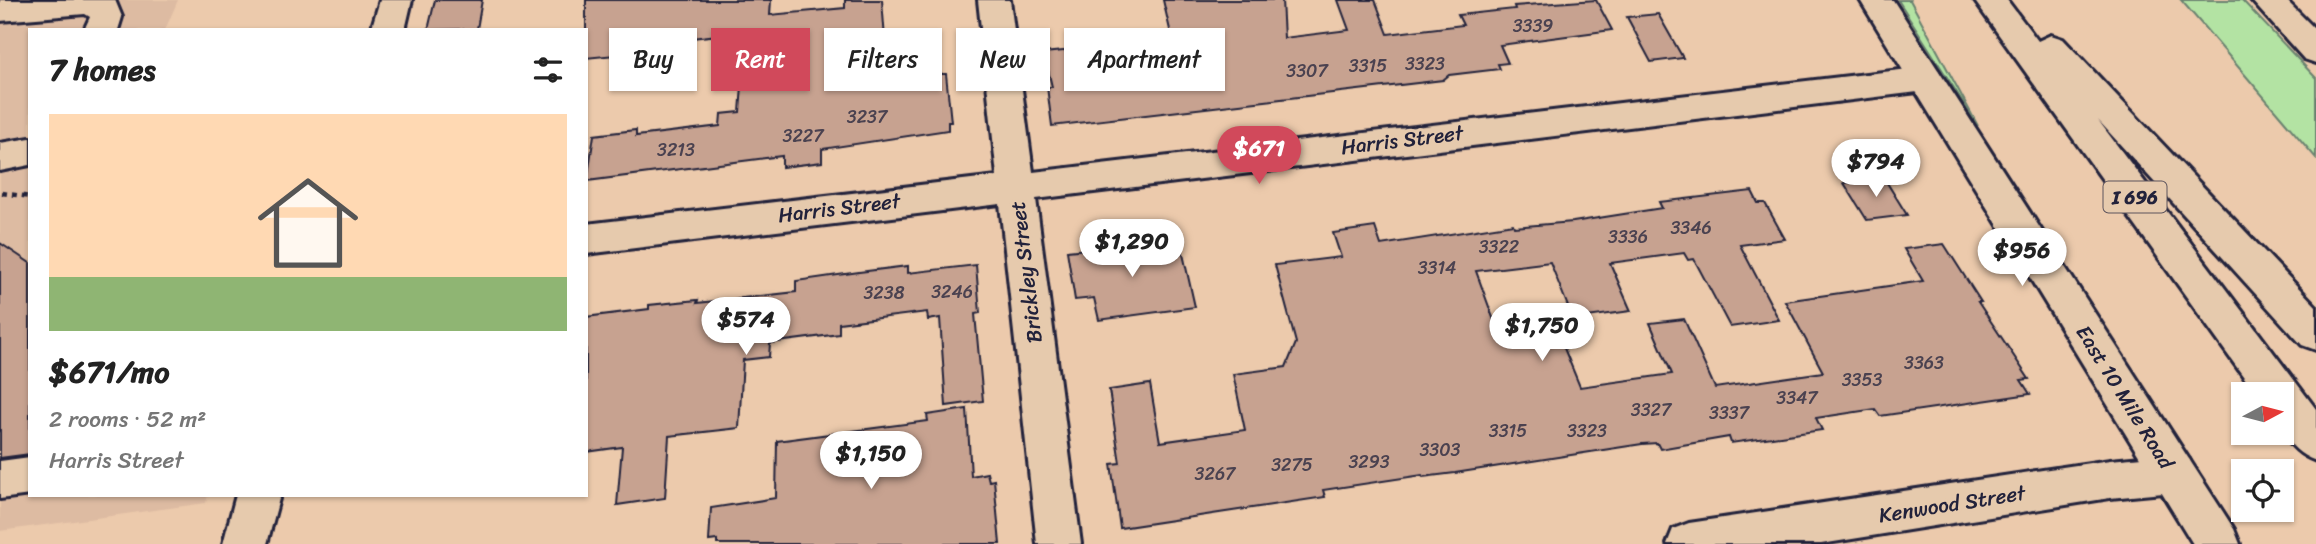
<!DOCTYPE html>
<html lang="en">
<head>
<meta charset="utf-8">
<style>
	body { margin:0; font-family:Sriracha,sans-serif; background:#f2f2f2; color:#222; height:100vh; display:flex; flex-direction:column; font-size:26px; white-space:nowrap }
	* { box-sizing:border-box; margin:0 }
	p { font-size:23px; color:#767676 }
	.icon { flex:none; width:38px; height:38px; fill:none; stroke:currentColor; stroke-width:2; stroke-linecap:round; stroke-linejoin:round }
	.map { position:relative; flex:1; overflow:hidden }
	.panel { position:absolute; left:28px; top:28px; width:560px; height:469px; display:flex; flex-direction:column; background:#fff; border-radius:0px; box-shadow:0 2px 5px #0004 }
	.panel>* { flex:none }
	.top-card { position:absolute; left:609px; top:28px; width:665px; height:63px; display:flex; gap:14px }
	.needle { width:46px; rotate:83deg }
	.fabs { position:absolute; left:2231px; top:382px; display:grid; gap:14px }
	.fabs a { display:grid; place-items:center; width:63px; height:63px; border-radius:0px; background:#fff; box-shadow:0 2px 5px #0004; font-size:35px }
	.price { position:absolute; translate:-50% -60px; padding:0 16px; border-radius:24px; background:#fff; color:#222; font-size:23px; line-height:46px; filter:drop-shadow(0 2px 4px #0008) }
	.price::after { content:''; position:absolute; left:50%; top:42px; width:21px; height:16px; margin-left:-10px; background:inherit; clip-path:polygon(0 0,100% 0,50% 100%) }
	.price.current { background:#d1495b; color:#fff }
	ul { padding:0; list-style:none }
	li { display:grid; align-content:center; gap:14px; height:371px; padding:0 21px }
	li span { display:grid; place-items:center; height:217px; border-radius:0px; color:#555 }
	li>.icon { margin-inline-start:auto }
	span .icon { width:126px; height:126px; fill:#fffc; stroke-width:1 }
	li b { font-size:30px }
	h2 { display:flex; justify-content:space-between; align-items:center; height:84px; padding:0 21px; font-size:30px }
	.pill { padding:0 24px; border-radius:0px; background:#fff; box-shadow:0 2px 5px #0004; font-size:24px; line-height:63px }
	.pill.current { background:#d1495b; color:#fff }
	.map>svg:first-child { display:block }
	.built { fill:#ddbba2 }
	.green { fill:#b3e3a3; stroke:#6a826f; stroke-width:2 }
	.building { fill:#c7a290; stroke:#22223b; stroke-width:2 }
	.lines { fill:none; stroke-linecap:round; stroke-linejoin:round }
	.minor-casing { stroke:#22223b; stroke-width:6 }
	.major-casing { stroke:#22223b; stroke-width:6 }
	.highway-casing { stroke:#22223b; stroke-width:6 }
	.path { stroke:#22223b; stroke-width:4.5; stroke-dasharray:5 5; stroke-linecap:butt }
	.minor { fill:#e6caad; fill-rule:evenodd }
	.major { fill:#e6caad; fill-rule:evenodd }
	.highway { fill:#e6caad; fill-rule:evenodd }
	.labels { text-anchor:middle; stroke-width:6; stroke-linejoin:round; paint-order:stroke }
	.number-label { font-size:18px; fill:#4b4250 }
	.shield { fill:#e6caad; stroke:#5d545d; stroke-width:2 }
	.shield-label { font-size:19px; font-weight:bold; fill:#22223b }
	.street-label { font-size:21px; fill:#22223b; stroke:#e6caad }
</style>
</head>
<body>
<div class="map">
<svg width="2316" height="544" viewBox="0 0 2316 544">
	<rect width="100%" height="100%" fill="#eccaac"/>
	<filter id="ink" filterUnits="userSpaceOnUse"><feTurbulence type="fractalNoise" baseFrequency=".0143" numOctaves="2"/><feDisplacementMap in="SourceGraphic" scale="14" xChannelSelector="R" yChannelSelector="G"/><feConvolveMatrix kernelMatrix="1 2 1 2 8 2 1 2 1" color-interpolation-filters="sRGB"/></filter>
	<g filter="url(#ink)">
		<path class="built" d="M0,0H178L165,30H30V495H208L206,503L0,531Z"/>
		<path class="green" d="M1898,0H1910L1978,126Z
			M2181,0H2242L2316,78V158Z"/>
		<path class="building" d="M435,0H482L477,29L428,30Z
			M586,0H771L770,15L845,8V0H882L885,39L936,33L940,74H946L951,122H948V130L822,149V162L782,167V156L587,181L594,135L636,130V136L720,126L721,114L740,112L746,32L656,42L655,51L586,58Z
			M1163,0H1282L1284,38L1349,30L1338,0H1375L1388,34L1463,25L1458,15L1515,9L1514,6L1596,0L1612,30L1500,45L1508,63L1498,64L1500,69L1449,75L1443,80L1052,126L1047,87H1052L1044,53L1083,49L1086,70L1177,60Z
			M1658,14L1683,58L1651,62L1627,17Z
			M1884,178L1907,215L1867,220L1844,183Z
			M1752,191L1758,203H1765L1785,239L1740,245L1779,320L1730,327L1694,259L1688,260L1684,253L1610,263L1631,311L1573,319L1550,262L1476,271L1500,337L1557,331L1580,387L1672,374L1650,323L1684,319L1715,388L1823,372L1785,301L1923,281L1904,249L1944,244L1981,302H1978L2029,379L2021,380L2030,394L1880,416L1875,409L1816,418L1822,430L1731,443L1729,437L1660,449L1657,443L1642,444L1455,473L1423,477L1422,475L1323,490L1325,497L1120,528L1111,464L1120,463L1109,390L1150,384L1160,442L1245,430L1233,374L1286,367L1296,343L1275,265L1341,257L1333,233L1375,227L1381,245L1513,224L1514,227L1573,222L1662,208L1659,202Z
			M1170,241L1171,246L1181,245L1195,307L1099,320L1094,298L1075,300L1067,251Z
			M0,243L30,263V454L0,458Z
			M976,265L980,313L975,314L983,401L946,406L940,318L928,320L927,312L839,323V334L770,343L769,357L743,360L739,428L669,436L665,498L617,505L622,447L586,452V317L649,309V305L698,300L697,303L796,292V281L859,272L908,266V273Z
			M967,409L971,476L987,473L989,481L994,480L1000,544H717V540L709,541L711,508L776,498L777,441L928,421L927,415Z"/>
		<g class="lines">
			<g class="minor-casing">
				<path id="minor" d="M0,0H115L122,17L118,30H84L90,17L85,14L0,21Z
					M380,0H412L405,30H371Z
					M978,0H1010L1033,172L1926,67L1938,70L1943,79L1938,88L1926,91L1036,199L1081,544H1037L1000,204L586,254V224L997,176Z
					M30,138V165L0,171V143Z
					M2174,454L2189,459L2195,473L2189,487L2174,492L2110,498L1821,544H1667L1673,529L1689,523L2110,460Z
					M30,457V495L0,499V461Z
					M236,495H280L267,544H223Z"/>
			</g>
			<g class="major-casing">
				<path id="major" d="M1860,0H1893L2234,529L2240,544H2193Z
					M2251,0H2286L2316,30V63L2304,59Z"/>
			</g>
			<g class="highway-casing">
				<path id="highway" d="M1974,0H2007L2038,41L2051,35L2063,39L2316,306V350L2302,345L2098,120L2316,409V461C2282,448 2282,426 2282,394H2256Z"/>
			</g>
			<path class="path" d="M2,193L30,197"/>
			<use href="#minor" class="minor"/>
			<use href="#major" class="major"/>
			<use href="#highway" class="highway"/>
		</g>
	</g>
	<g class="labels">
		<g class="number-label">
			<text x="1533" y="32">3339</text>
			<text x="1425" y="70">3323</text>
			<text x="1368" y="72">3315</text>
			<text x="1307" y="77">3307</text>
			<text x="867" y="123">3237</text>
			<text x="803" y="142">3227</text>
			<text x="676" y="156">3213</text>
			<text x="1691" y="234">3346</text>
			<text x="1628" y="243">3336</text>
			<text x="1499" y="253">3322</text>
			<text x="1437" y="274">3314</text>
			<text x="952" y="298">3246</text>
			<text x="884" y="299">3238</text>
			<text x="1924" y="369">3363</text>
			<text x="1862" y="386">3353</text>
			<text x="1797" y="404">3347</text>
			<text x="1651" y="416">3327</text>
			<text x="1729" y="419">3337</text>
			<text x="1508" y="437">3315</text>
			<text x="1587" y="437">3323</text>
			<text x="1440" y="456">3303</text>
			<text x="1369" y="468">3293</text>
			<text x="1292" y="471">3275</text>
			<text x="1215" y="480">3267</text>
		</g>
		<rect class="shield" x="2103.5" y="181.5" width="63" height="31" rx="5"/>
		<g class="shield-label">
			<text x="2135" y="204">I 696</text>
		</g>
		<g class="street-label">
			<text transform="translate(1402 140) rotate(-7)" y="7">Harris Street</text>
			<text transform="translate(839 208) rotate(-7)" y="7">Harris Street</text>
			<text transform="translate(1026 272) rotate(-97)" y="7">Brickley Street</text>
			<text transform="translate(2125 397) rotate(58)" y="7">East 10 Mile Road</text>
			<text transform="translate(1952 504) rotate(-9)" y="7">Kenwood Street</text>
		</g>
	</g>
</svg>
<div class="fabs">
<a><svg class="needle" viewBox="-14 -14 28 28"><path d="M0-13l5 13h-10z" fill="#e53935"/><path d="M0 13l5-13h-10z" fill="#767676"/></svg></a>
<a><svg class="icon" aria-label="locate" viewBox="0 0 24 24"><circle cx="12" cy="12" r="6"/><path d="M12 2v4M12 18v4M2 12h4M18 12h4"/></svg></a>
</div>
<b class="price current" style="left:1259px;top:186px">$671</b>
<b class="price" style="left:1876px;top:199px">$794</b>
<b class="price" style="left:1132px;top:279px">$1,290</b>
<b class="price" style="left:2022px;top:288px">$956</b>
<b class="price" style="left:746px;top:357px">$574</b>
<b class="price" style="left:1542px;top:363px">$1,750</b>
<b class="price" style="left:871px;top:491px">$1,150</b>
<div class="top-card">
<a class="pill">Buy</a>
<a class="pill current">Rent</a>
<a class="pill">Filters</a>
<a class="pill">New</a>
<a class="pill">Apartment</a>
</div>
<section class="panel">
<h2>7 homes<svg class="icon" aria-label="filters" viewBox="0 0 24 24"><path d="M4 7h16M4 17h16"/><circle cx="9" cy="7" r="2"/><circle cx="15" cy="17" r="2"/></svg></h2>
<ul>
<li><span style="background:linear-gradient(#ffd9b3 75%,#8fb573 0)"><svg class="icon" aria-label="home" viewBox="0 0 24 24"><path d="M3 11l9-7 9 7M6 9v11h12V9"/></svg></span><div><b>$671/mo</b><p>2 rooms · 52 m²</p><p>Harris Street</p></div></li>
</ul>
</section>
</div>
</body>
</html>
